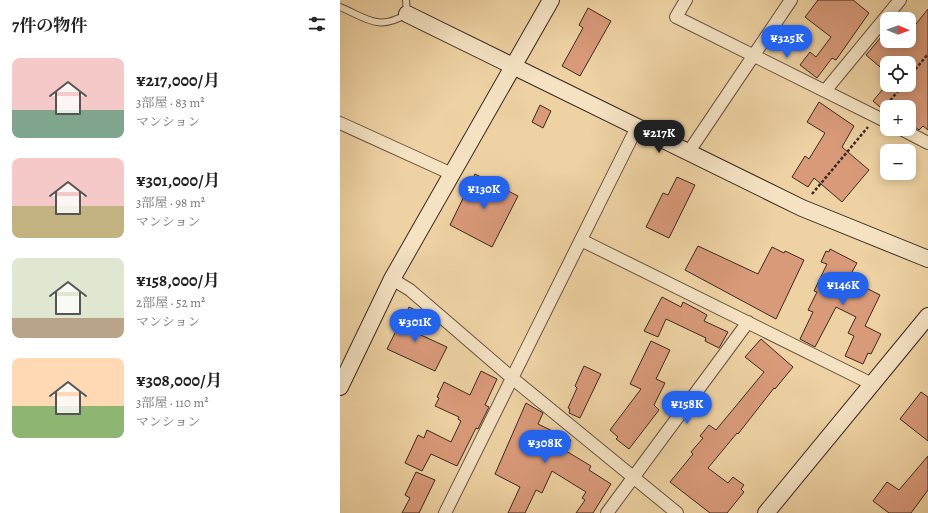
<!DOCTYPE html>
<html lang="ja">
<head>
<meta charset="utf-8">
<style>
	body { margin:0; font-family:Alegreya,"Noto Serif JP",serif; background:#f2f2f2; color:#222; height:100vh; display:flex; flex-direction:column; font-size:15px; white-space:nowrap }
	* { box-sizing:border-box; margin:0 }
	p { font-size:13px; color:#767676 }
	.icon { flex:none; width:22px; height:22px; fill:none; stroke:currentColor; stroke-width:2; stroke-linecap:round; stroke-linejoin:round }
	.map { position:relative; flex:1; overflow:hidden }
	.details { display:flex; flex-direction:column; background:#fff; width:340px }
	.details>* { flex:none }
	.needle { width:26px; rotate:91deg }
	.fabs { position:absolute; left:540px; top:12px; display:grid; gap:8px }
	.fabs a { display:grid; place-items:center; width:36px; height:36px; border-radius:8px; background:#fff; box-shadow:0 2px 10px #0003; font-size:20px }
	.price { position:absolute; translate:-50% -34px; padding:0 9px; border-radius:14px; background:#2563eb; color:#fff; font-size:13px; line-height:26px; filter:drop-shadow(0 1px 2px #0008) }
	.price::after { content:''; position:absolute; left:50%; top:24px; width:12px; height:9px; margin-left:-6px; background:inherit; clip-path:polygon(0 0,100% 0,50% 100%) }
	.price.current { background:#222; color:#fff }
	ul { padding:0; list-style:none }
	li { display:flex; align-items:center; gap:12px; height:100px; padding:0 12px }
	li span { display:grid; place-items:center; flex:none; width:112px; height:80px; border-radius:8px; color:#555 }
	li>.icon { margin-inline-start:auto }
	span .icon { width:48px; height:48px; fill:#fffc; stroke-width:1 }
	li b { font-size:17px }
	h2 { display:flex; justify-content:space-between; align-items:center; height:48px; padding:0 12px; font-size:17px }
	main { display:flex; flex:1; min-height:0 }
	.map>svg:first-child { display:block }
	.building { fill:#d99a7a; stroke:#3b2921 }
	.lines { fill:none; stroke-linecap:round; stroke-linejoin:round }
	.lane-casing { stroke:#685342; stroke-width:8 }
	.street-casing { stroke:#685342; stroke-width:14 }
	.secondary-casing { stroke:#3b2921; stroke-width:18 }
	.path { stroke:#3b2921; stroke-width:2.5; stroke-dasharray:3 2; stroke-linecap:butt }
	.lane { stroke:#f4e2c3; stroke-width:6 }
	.street { stroke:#f4e2c3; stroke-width:12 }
	.secondary { stroke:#f4e2c3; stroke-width:16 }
</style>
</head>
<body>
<main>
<section class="details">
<h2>7件の物件<svg class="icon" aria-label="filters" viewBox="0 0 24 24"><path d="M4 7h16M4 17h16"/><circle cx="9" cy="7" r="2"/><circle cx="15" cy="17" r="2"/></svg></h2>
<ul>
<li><span style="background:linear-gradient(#f6c9c9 65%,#7fa58c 0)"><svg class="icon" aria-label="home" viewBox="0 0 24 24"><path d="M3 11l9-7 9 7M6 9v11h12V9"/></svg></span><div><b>¥217,000/月</b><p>3部屋 · 83 m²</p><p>マンション</p></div></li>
<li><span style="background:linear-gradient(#f6c9c9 60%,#c2b280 0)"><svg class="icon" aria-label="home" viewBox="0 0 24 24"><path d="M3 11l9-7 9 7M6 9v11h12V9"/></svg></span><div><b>¥301,000/月</b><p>3部屋 · 98 m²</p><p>マンション</p></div></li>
<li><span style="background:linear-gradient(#dfe7d0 75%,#b9a48a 0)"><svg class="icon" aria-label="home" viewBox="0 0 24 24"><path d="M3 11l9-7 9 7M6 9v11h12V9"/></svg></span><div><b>¥158,000/月</b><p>2部屋 · 52 m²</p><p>マンション</p></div></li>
<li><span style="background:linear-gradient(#ffd9b3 60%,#8fb573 0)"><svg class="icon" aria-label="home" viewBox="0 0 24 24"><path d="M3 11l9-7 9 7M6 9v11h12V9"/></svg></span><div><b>¥308,000/月</b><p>3部屋 · 110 m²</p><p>マンション</p></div></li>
</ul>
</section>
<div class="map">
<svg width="588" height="513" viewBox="0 0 588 513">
	<rect width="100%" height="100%" fill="#eed2a3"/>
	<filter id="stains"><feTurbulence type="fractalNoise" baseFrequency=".005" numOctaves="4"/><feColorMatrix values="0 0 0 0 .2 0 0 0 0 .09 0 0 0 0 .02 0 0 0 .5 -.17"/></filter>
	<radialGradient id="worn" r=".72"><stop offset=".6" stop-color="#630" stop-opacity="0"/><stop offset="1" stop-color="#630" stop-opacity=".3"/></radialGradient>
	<path class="building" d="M478,0H513L529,13L496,60L492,58L477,78L460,65L470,52L476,57L491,37L465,17Z
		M248,8L271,21L240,76L222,66L243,28L239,25Z
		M588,9V130L583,126L579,130L569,122V107H540L533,101L547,84L569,85V63H547V73L526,55L547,30V41H569V26L572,29Z
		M479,102L514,126L502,147L529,170L502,202L474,178L468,187L452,177L465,156L469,159L485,133L467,122Z
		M200,105L211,111L203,128L192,122Z
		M135,174L178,196L152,247L110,225Z
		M337,177L355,185L329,238L306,227L323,193L328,195Z
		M358,246L418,274L432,247L444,253L445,251L464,260L436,319L345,270Z
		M490,249L517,263L512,272L516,274L512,281L540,295L525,326L541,334L531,354L528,353L523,364L505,356L514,336L508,333L516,317L496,307L475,347L460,339L473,312L468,310L477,292L474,291L487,264L481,262L486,251L489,252Z
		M322,297L341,307L343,302L360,311L367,315L364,321L388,332L379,348L365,341L366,338L326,319L318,337L304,331Z
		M69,307L81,313L72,331L107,347L95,371L47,349L58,327L54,326L59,315L64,317Z
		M421,339L453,367L435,389L434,388L398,434L397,433L368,468L388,483L393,477L404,485L401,489L404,492L387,513H370L330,482L353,454L351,452L363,438L360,436L369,425L376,430L424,372L405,357Z
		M311,341L330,350L316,379L325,383L314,405L319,410L289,449L276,439L278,437L270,430L301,389L290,384Z
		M244,366L261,374L240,418L229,413L230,409L228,408L237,388L235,386Z
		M141,371L157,379L145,405L149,407L138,429L136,428L117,466L91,454L82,471L65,463L78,435L84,438L87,430L111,442L121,421L118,419L119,417L95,406L99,398L97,397L104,382L130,395Z
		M581,392L588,397V441L560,419Z
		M186,403L203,413L198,424L231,440L226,451L251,466L249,470L271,484L253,513H236L245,500L242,498L246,492L212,471L202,493L196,490L185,513H168L180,487L155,474Z
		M588,456V490L571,513H549L533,501L547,482L559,490Z
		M76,472L95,480L79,513H62L70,498L65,495Z"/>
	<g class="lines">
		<g class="lane-casing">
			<path id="lane" d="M0,7C28,19 38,31 67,14L66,0"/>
		</g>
		<g class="street-casing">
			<path id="street" d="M346,0L336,17L547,122
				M485,91L560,0
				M0,123L112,174
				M561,129L588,143
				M348,153L451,0
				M241,240L532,384
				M52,279L70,290L172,378L337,513
				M105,513L297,127
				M267,513L408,322"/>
		</g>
		<g class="secondary-casing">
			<path id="secondary" d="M67,14L462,208L588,259
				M0,387L52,279L211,0
				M426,513L588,316"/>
		</g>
		<path class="path" d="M569,77L588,54
			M544,108L563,85
			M472,194L528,127"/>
		<use href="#lane" class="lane"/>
		<use href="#street" class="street"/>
		<use href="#secondary" class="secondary"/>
	</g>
	<rect width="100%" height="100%" filter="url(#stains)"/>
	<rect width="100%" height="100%" fill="url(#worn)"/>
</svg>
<div class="fabs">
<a><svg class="needle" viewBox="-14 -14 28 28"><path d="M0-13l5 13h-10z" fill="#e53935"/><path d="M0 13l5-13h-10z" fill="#767676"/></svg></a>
<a><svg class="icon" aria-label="locate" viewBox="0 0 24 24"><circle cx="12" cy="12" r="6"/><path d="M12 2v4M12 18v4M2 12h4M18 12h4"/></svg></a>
<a>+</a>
<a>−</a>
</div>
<b class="price" style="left:447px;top:59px">¥325K</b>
<b class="price current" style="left:319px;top:154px">¥217K</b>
<b class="price" style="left:144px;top:210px">¥130K</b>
<b class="price" style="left:503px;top:306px">¥146K</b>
<b class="price" style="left:75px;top:343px">¥301K</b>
<b class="price" style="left:347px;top:425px">¥158K</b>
<b class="price" style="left:205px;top:464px">¥308K</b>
</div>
</main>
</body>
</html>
